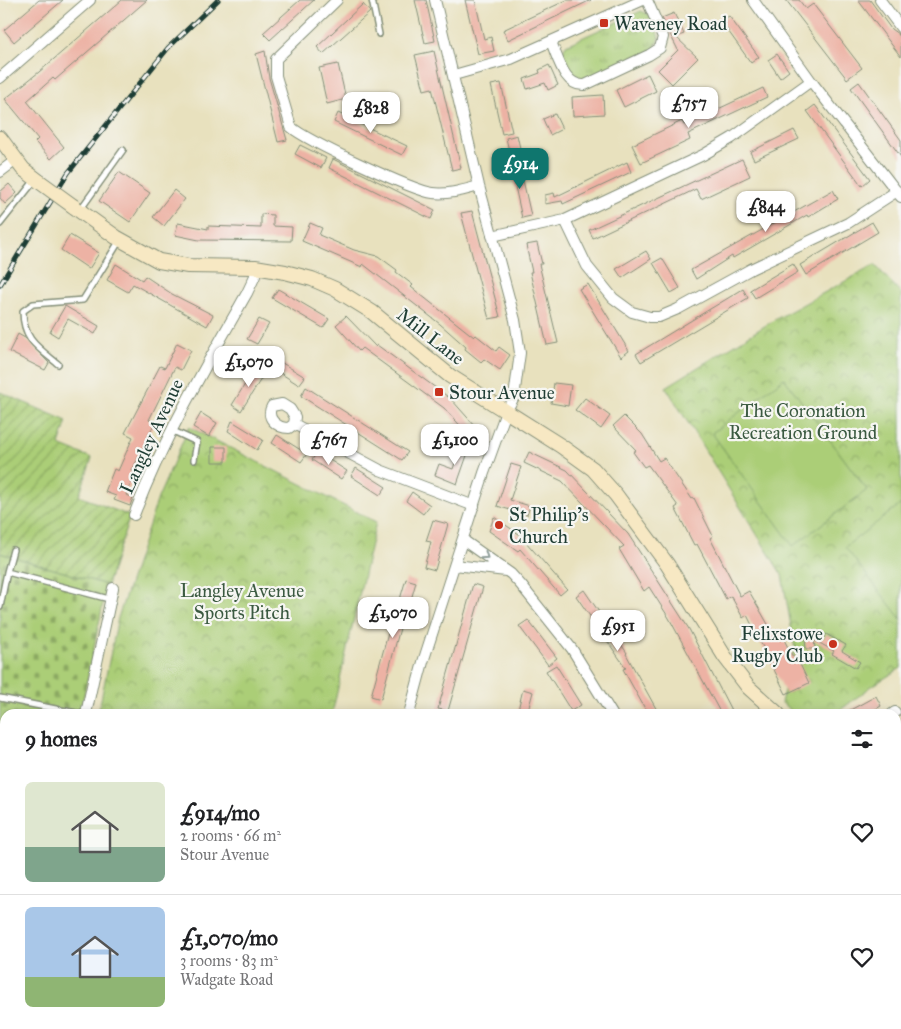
<!DOCTYPE html>
<html lang="en">
<head>
<meta charset="utf-8">
<style>
	body { margin:0; font-family:"IM FELL Great Primer",serif; background:#f6f6f6; color:#202124; height:100vh; display:flex; flex-direction:column; font-size:19px; white-space:nowrap }
	* { box-sizing:border-box; margin:0 }
	p { font-size:16px; color:#757577 }
	.icon { flex:none; width:28px; height:28px; fill:none; stroke:currentColor; stroke-width:2; stroke-linecap:round; stroke-linejoin:round }
	.map { position:relative; flex:1; overflow:hidden }
	.details { position:absolute; left:0px; top:709px; width:901px; height:321px; display:flex; flex-direction:column; background:#fff; border-radius:15px 15px 0 0; box-shadow:0 2px 12px #0003 }
	.details>* { flex:none }
	.price { position:absolute; translate:-50% -42px; padding:0 11px; border-radius:10px; background:#fff; color:#222; font-size:16px; line-height:32px; filter:drop-shadow(0 1px 2px #0008) }
	.price::after { content:''; position:absolute; left:50%; top:30px; width:15px; height:11px; margin-left:-8px; background:inherit; clip-path:polygon(0 0,100% 0,50% 100%) }
	.price.current { background:#0f766e; color:#fff }
	ul { padding:0; list-style:none }
	li { display:flex; align-items:center; gap:15px; height:125px; padding:0 25px }
	li+li { border-top:1px solid #e0e0e0 }
	li span { display:grid; place-items:center; flex:none; width:140px; height:100px; border-radius:8px; color:#555 }
	li>.icon { margin-inline-start:auto }
	span .icon { width:60px; height:60px; fill:#fffc; stroke-width:1 }
	li b { font-size:21px }
	h2 { display:flex; justify-content:space-between; align-items:center; height:60px; padding:0 25px; font-size:21px }
	.map>svg:first-child { display:block }
	.built { fill:#f0d5bc }
	.grass { fill:url(#grass-tufts); stroke:#658656 }
	.cemetery { fill:url(#cemetery-stones); stroke:#658656 }
	.park { fill:url(#park-crowns); stroke:#658656 }
	.garden { fill:url(#garden-furrows); stroke:#658656 }
	.pitch { fill:#abce77; stroke:#658656 }
	.building { fill:#edb2a4 }
	.lines { fill:none; stroke-linecap:round; stroke-linejoin:round }
	.lane-casing { stroke:#848f79; stroke-width:8 }
	.street-casing { stroke:#848f79; stroke-width:12 }
	.secondary-casing { stroke:#848f79; stroke-width:16 }
	.lane { stroke:#fff; stroke-width:5 }
	.street { stroke:#fff; stroke-width:10 }
	.secondary { stroke:#f7e8c3; stroke-width:14 }
	.rail-casing { stroke:#1f3d34; stroke-width:5 }
	.rail { stroke:#f6f6f2; stroke-width:3; stroke-dasharray:9; stroke-linecap:butt }
	.secondary-bridge-casing { stroke:#848f79; stroke-width:16; stroke-linecap:butt }
	.secondary-bridge { stroke:#f7e8c3; stroke-width:14 }
	.oneway { stroke:#8f9e9a }
	.poi-dot { fill:#c8321e; stroke:#f6f6f2; stroke-width:2 }
	.labels { text-anchor:middle; stroke-width:4.5; stroke-linejoin:round; paint-order:stroke }
	.poi-label { font-size:19px; fill:#1f3d34; stroke:#f6f6f2; text-anchor:start }
	.street-label { font-size:19px; fill:#1f3d34; stroke:#f6f6f2 }
	.park-label { font-size:19px; fill:#3b5a41; stroke:#f6f6f2 }
</style>
</head>
<body>
<div class="map">
<svg width="901" height="1029" viewBox="0 0 901 1029">
	<defs>
		<pattern id="grass-tufts" width="24" height="20" patternUnits="userSpaceOnUse" patternTransform="scale(1.25)"><rect width="24" height="20" fill="#abce77"/><path d="M3 7l-1-3M5 7V3M7 7l1-3M15 17l-1-3M17 17v-4M19 17l1-3" fill="none" stroke="#8ba862"/></pattern>
		<pattern id="cemetery-stones" width="16" height="16" patternUnits="userSpaceOnUse" patternTransform="scale(1.25)"><rect width="16" height="16" fill="#abce77"/><path d="M2 7V4a2 2 0 0 1 4 0v3zM10 15v-3a2 2 0 0 1 4 0v3z" fill="#8ba862"/></pattern>
		<pattern id="park-crowns" width="20" height="18" patternUnits="userSpaceOnUse" patternTransform="scale(1.25)"><rect width="20" height="18" fill="#abce77"/><path d="M2 6a3 3 0 1 1 6 0M12 15a3 3 0 1 1 6 0" fill="none" stroke="#8ba862"/></pattern>
		<pattern id="garden-furrows" width="10" height="10" patternUnits="userSpaceOnUse" patternTransform="scale(1.25)"><rect width="10" height="10" fill="#abce77"/><path d="M-1 1l2-2M0 10L10 0M9 11l2-2" fill="none" stroke="#8ba862"/></pattern>
	</defs>
	<rect width="100%" height="100%" fill="#f6f6f2"/>
	<filter id="ink" filterUnits="userSpaceOnUse"><feTurbulence type="fractalNoise" baseFrequency=".02" numOctaves="2"/><feDisplacementMap in="SourceGraphic" scale="10" xChannelSelector="R" yChannelSelector="G"/><feConvolveMatrix kernelMatrix="1 2 1 2 8 2 1 2 1" color-interpolation-filters="sRGB"/></filter>
	<filter id="wash" filterUnits="userSpaceOnUse"><feTurbulence type="fractalNoise" baseFrequency=".0096" numOctaves="4" result="noise"/><feDisplacementMap in="SourceGraphic" scale="20" xChannelSelector="R" yChannelSelector="G"/><feGaussianBlur stdDeviation="1.12" result="paint"/><feColorMatrix in="noise" values="0 0 0 0 0 0 0 0 0 0 0 0 0 0 0 0 0 1.4 0 .05"/><feComposite in="paint" operator="in"/></filter>
	<g filter="url(#wash)">
		<rect width="100%" height="100%" fill="#e8e1be"/>
		<path class="built" d="M619,1025H717L720,1029H611Z
			M786,1025H837L840,1029H781Z"/>
		<path class="grass" d="M641,11L650,15L659,37L655,49L588,79C571,81 568,67 561,54L566,45Z"/>
		<path class="cemetery" d="M0,553L107,585L80,714H5V951H0Z"/>
		<path class="park" d="M875,265L901,293V668L872,686L835,714H794L781,702L795,649L782,575L666,387L776,319Z
			M189,427L376,522L332,714H98L118,618L158,498Z"/>
		<path class="garden" d="M0,392L67,421L59,445L92,458L79,496L130,516L107,585L0,553Z"/>
		<path class="pitch" d="M784,378L867,490L793,546L712,433Z
			M901,504V619L845,547Z"/>
		<g id="blocks">
			<path class="building" d="M39,0H63L14,42L4,30Z
				M122,0H147L55,80L53,78L27,101L64,147L51,159L35,142L38,139L5,99L39,72Z
				M300,0H314L270,40L263,33Z
				M415,0H426L435,41L425,43Z
				M465,0H475L484,39L491,37L494,51L478,54Z
				M567,0H591L508,40L503,30Z
				M786,0H799L806,9L813,4L862,68L847,79Z
				M858,0H870L891,29L898,34L901,38V57Z
				M363,4L370,12L323,54L317,47Z
				M674,13L684,34L676,37L698,58L672,84L658,70L678,50L662,18Z
				M729,16L759,57L751,63L721,21Z
				M265,51L269,78L287,140L278,142L256,54Z
				M434,51L461,168L452,170L432,88L424,90L415,55Z
				M777,54L789,71L780,78L768,60Z
				M338,64L346,99L327,104L319,68Z
				M549,65L558,85L548,90L545,83L527,89L524,79L540,73L539,70Z
				M648,74L656,91L624,107L616,90Z
				M859,82L901,140V157L851,88Z
				M501,83L512,132L502,134L491,85Z
				M763,88L767,97L688,134L690,140L641,163L632,145L682,121L684,125Z
				M603,95L604,114L573,116L572,97Z
				M815,105L870,179L862,186L807,111Z
				M338,113L407,146L402,155L334,122Z
				M555,114L562,129L550,135L543,119Z
				M794,130L799,139L754,160L750,152Z
				M517,135L522,157L511,160L506,138Z
				M300,145L326,158L321,168L295,154Z
				M333,159L435,210L431,219L329,168Z
				M742,159L750,176L701,199L696,189L593,238L589,230Z
				M519,162L531,216L522,218L510,164Z
				M627,162L631,172L563,204L562,201L545,204V195L554,193L555,197Z
				M119,172L150,193L130,222L99,201Z
				M9,184L17,193L5,204L0,198V192Z
				M174,190L185,199L164,226L153,217Z
				M833,190L838,199L808,217L807,215L733,258L732,256L696,279L691,270Z
				M472,211L500,317L489,319L461,213Z
				M261,214L273,215V226L292,227L291,241L199,240L175,235L178,223L208,229V226L261,228Z
				M872,222L878,232L806,275L800,265Z
				M310,223L322,228L319,235L354,250L378,256L397,270L396,272L413,285L411,287L474,337L476,335L496,351L499,347L510,355L500,370L484,359L481,362L465,349L466,347L440,324L363,264L362,267L302,241Z
				M70,235L99,253L89,269L61,250Z
				M537,243L542,264H539L558,343L547,345L530,272H532L526,245Z
				M646,251L651,259L622,278L616,269Z
				M662,258L680,288L671,293L653,263Z
				M116,264L142,280L145,276L172,294L213,315L207,326L133,284L128,292L107,280Z
				M793,264L798,272L755,298L750,290Z
				M588,284L629,351L621,357L579,289Z
				M278,289L329,319L323,328L272,298Z
				M743,289L748,298L641,362L636,354Z
				M65,306L99,326L95,334L68,319L58,337L50,332Z
				M346,316L376,347L377,345L451,399L475,426L467,433L444,408L362,348L359,351L336,325Z
				M259,319L269,324L257,344L247,339Z
				M18,334L25,338L49,363L45,370L9,352Z
				M177,343L191,350L181,370L175,367L149,420L155,422L132,471L136,472L126,495L133,497L130,506L114,500L116,496L105,492L114,469L118,471L133,437L125,433L160,366L165,368Z
				M274,358L305,377L299,385L269,366Z
				M257,365L266,371L241,411L232,405Z
				M554,383L571,385L568,406L551,403Z
				M306,387L408,452L402,460L301,396Z
				M585,398L610,416L601,429L575,410Z
				M201,413L217,423L209,437L193,427Z
				M624,416L642,434L659,461L664,458L692,499L694,498L713,536L710,538L740,596L749,591L773,633L779,630L793,657L796,656L809,683L786,694L747,615L743,618L731,596L726,599L697,544L694,545L675,508L678,506L648,465L644,467L633,452L636,450L613,426Z
				M232,421L263,440L257,450L228,431Z
				M277,435L307,454L301,462L272,443Z
				M462,442L471,444L457,484L435,475L439,464L453,469Z
				M212,447H226V462H212Z
				M317,452L347,471L341,479L312,460Z
				M529,452L567,470L628,534L689,629L733,714H721L669,618L649,587L644,591L619,549L624,546L562,481L524,463Z
				M511,464L521,467L510,500L530,506L527,515L497,506Z
				M356,468L386,487L380,495L351,476Z
				M412,492L430,505L423,514L406,501Z
				M494,517L526,539L525,541L567,589L560,595L520,549L518,551L489,531Z
				M433,520L448,524L435,570L424,567L431,542L426,541Z
				M406,579L416,582L409,607L406,606L381,699L371,696L393,615L395,616Z
				M473,584L483,587L448,711L438,709Z
				M584,590L627,653L626,654L659,714H648L623,669L626,668L576,596Z
				M528,620L557,658L548,665L519,626Z
				M826,634L846,645L842,651L860,662L856,668L832,654L834,651L814,640L815,649H806L805,639L824,638Z
				M556,665L581,705L571,711L546,671Z
				M523,689L533,692L527,714H517Z
				M876,696L881,706L867,714H843Z"/>
		</g>
	</g>
	<g filter="url(#ink)">
		<use href="#blocks" fill-opacity="0" stroke="#848f79" stroke-width="1"/>
		<g class="lines">
			<g class="lane-casing">
				<path id="lane" d="M372,0L379,34
					M80,210L123,150
					M0,224L35,180
					M58,364C37,347 23,339 23,311L33,304L83,300L120,240
					M171,430L197,442L194,460
					M7,572L13,550
					M0,607L7,572L109,599
					M0,698L81,714
					M0,819L5,820
					M238,1025V1029
					M667,1025L669,1029"/>
			</g>
			<g class="street-casing">
				<path id="street" d="M337,0L276,59V76L291,127C307,141 414,191 433,193C448,195 464,190 479,186
					M753,0L811,81L901,197
					M880,0L901,28
					M551,42C558,57 564,87 585,85L649,55L660,48L663,37L647,0
					M454,75L511,59L643,0
					M0,78L90,0
					M0,172L16,160
					M565,220L587,266L613,298L632,312L650,317H659L678,309L751,269L848,223L897,191
					M492,236L565,220L703,155L732,138L811,81
					M294,424L295,417L290,409L282,404L272,406C265,418 277,428 289,428L294,424L380,470L474,506
					M134,515C164,437 206,365 247,293L255,276V267
					M463,540L511,574L521,585L572,649L612,714
					M455,565L506,571
					M86,714L113,588
					M409,714L423,662L484,473L506,412L514,397L520,353L515,320L479,186L435,0
					M892,714L895,712
					M896,953L901,949
					M896,1002L901,1009
					M77,1025L78,1029
					M374,1025L376,1029"/>
			</g>
			<g class="secondary-casing">
				<path id="secondary" d="M0,138L23,169L40,182
					M73,206L116,237L159,261L188,266L255,267L285,272L312,279L335,289L372,312L450,376L561,446L593,469L616,495L667,564L725,657L748,687L778,714
					M896,843L901,841
					M427,1029L436,1025"/>
			</g>
			<use href="#lane" class="lane"/>
			<use href="#street" class="street"/>
			<use href="#secondary" class="secondary"/>
			<g class="rail-casing">
				<path id="rail" d="M0,285L68,173L168,48L218,0"/>
			</g>
			<use href="#rail" class="rail"/>
			<g class="secondary-bridge-casing">
				<path id="secondary-bridge" d="M40,182L73,206"/>
			</g>
			<use href="#secondary-bridge" class="secondary-bridge"/>
		</g>
		<defs><path id="oneway-chevron" d="M-2-3.5L2.5 0L-2 3.5" fill="none" stroke-width="1.6" stroke-linecap="round" stroke-linejoin="round" transform="scale(1.25)"/></defs>
		<use class="oneway" href="#oneway-chevron" transform="translate(485 556) rotate(35)"/>
	</g>
	<g class="poi-dot">
		<rect x="599" y="18" width="10" height="10" rx="2.5"/>
		<rect x="434" y="387" width="10" height="10" rx="2.5"/>
		<circle cx="499" cy="525" r="5"/>
		<circle cx="833" cy="644" r="5"/>
	</g>
	<g class="labels">
		<g class="poi-label">
			<text x="614" y="30">Waveney Road</text>
			<text x="449" y="399">Stour Avenue</text>
			<text x="509" y="521">St Philip's<tspan x="509" dy="22">Church</tspan></text>
			<text x="823" y="640" text-anchor="end">Felixstowe<tspan x="823" dy="22">Rugby Club</tspan></text>
		</g>
		<g class="street-label">
			<text transform="translate(431 336) rotate(38)" y="7">Mill Lane</text>
			<text transform="translate(151 436) rotate(-65)" y="7">Langley Avenue</text>
		</g>
		<g class="park-label">
			<text x="803" y="417">The Coronation<tspan x="803" dy="22">Recreation Ground</tspan></text>
			<text x="242" y="597">Langley Avenue<tspan x="242" dy="22">Sports Pitch</tspan></text>
		</g>
	</g>
</svg>
<b class="price" style="left:689px;top:129px">£757</b>
<b class="price" style="left:371px;top:134px">£828</b>
<b class="price current" style="left:520px;top:190px">£914</b>
<b class="price" style="left:766px;top:233px">£844</b>
<b class="price" style="left:249px;top:388px">£1,070</b>
<b class="price" style="left:329px;top:466px">£767</b>
<b class="price" style="left:455px;top:466px">£1,100</b>
<b class="price" style="left:393px;top:639px">£1,070</b>
<b class="price" style="left:618px;top:652px">£951</b>
<section class="details">
<h2>9 homes<svg class="icon" aria-label="filters" viewBox="0 0 24 24"><path d="M4 7h16M4 17h16"/><circle cx="9" cy="7" r="2"/><circle cx="15" cy="17" r="2"/></svg></h2>
<ul>
<li><span style="background:linear-gradient(#dfe7d0 65%,#7fa58c 0)"><svg class="icon" aria-label="home" viewBox="0 0 24 24"><path d="M3 11l9-7 9 7M6 9v11h12V9"/></svg></span><div><b>£914/mo</b><p>2 rooms · 66 m²</p><p>Stour Avenue</p></div><svg class="icon" aria-label="heart" viewBox="0 0 24 24"><path d="M12 20l-8-8c-3-5 5-10 8-4 3-6 11-1 8 4z"/></svg></li>
<li><span style="background:linear-gradient(#a9c7e8 70%,#8fb573 0)"><svg class="icon" aria-label="home" viewBox="0 0 24 24"><path d="M3 11l9-7 9 7M6 9v11h12V9"/></svg></span><div><b>£1,070/mo</b><p>3 rooms · 83 m²</p><p>Wadgate Road</p></div><svg class="icon" aria-label="heart" viewBox="0 0 24 24"><path d="M12 20l-8-8c-3-5 5-10 8-4 3-6 11-1 8 4z"/></svg></li>
</ul>
</section>
</div>
</body>
</html>
